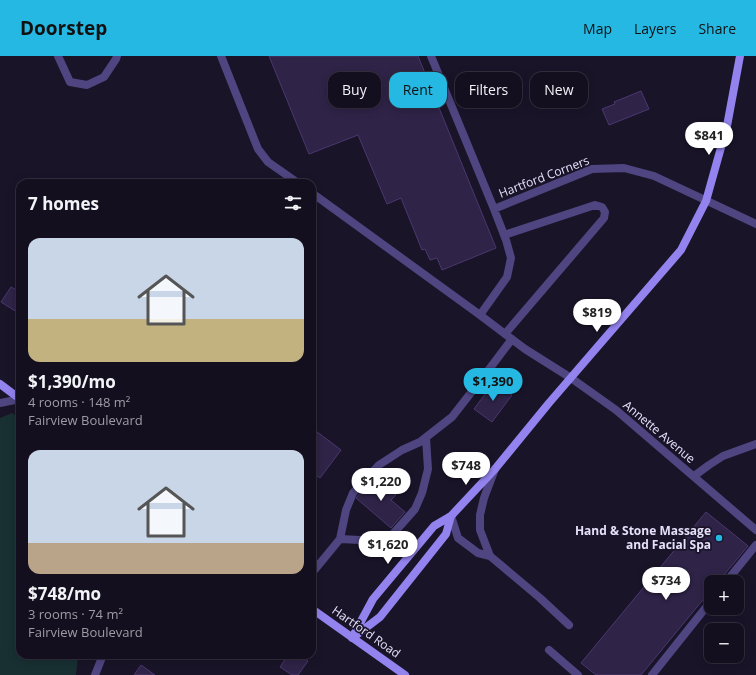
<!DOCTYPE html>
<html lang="en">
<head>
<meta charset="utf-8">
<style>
	body { margin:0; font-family:"Open Sans",sans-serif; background:#1d1828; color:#f1f3f6; height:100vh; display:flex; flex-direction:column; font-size:15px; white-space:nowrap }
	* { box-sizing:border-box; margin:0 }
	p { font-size:13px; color:#9d9ca4 }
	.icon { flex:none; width:22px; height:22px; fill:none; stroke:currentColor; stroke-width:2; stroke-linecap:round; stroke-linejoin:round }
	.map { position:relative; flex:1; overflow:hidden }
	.panel { position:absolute; left:16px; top:123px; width:300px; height:480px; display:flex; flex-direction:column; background:#140f1f; border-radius:12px; box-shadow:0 2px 10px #0003,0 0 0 1px #332f3d }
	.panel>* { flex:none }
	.top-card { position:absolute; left:328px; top:16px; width:368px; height:36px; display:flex; gap:8px }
	.tools { position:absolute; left:704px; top:519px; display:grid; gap:8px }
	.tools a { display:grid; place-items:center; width:40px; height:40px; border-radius:8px; background:#140f1f; box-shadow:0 2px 10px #0003,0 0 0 1px #332f3d; font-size:20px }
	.price { position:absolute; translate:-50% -34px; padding:0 9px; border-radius:14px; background:#fff; color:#222; font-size:13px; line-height:26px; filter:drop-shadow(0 1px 2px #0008) }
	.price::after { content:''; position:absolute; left:50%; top:24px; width:12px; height:9px; margin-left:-6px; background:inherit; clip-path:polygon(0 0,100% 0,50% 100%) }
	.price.selected { background:#25b8e2; color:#111 }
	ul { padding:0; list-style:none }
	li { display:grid; align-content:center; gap:8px; height:212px; padding:0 12px }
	li span { display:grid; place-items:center; height:124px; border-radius:12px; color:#555 }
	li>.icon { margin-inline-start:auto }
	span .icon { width:72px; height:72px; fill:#fffc; stroke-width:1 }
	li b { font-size:17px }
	h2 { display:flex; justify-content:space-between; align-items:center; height:48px; padding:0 12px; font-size:17px }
	.pill { padding:0 14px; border-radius:12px; background:#140f1f; box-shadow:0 2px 10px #0003,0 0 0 1px #332f3d; font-size:14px; line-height:36px }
	.pill.selected { background:#25b8e2; color:#111 }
	header { display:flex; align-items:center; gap:24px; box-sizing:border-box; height:56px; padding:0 20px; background:#25b8e2; color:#111 }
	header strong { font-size:19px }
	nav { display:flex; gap:22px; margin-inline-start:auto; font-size:14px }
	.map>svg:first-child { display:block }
	.green { fill:#183032 }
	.building { fill:#2f2347; stroke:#4a3870 }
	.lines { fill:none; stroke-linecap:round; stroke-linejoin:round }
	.lane { stroke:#4f4681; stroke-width:8 }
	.secondary { stroke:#9383ef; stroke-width:8 }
	.poi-dot { fill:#25b8e2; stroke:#1a1429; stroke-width:1.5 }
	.labels { text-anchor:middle; stroke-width:3.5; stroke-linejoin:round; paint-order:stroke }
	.street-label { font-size:12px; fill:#e6e0fb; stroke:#1a1429 }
	.poi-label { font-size:12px; font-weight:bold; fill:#e6e0fb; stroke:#1a1429; text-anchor:end }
</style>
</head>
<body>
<header>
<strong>Doorstep</strong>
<nav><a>Map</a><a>Layers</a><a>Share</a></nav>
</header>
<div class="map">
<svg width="756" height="619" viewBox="0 0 756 619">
	<rect width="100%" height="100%" fill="#1a1429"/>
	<path class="green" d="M12,357L20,363V446L17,452L20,454V599H78L76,619H0V362Z"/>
	<path class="building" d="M269,0H418L496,192L442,214L437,202L430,204L425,193L422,194L401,142L387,148L358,79L309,98Z
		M641,35L649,53L609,69L602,53L615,48L614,46Z
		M11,231L20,236V258L1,246Z
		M494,326L512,339L492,366L474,353Z
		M312,372L341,394L320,422L312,416Z
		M374,421L396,439L391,444L405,456L391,472L356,442Z
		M706,456L748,490L718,526H711V534L641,619H596L581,607Z
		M288,599H299L308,605L298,619H292L280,611Z
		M141,609L155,619H134Z"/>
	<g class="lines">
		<path class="lane" d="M58,0L70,26L87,29L104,21L116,3L117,0
			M221,0L258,93L268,106L298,127
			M431,0L494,153L506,184L511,202L507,221L480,259L525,293L571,322L616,354L756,474
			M312,137L480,259
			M494,153L592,113L624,112L654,120L756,168
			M504,179L595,149L602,151L605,156L604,162L505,278
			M0,347L20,343
			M495,413L484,442L480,459V474L490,500L540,542L569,569
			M694,420L709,409L723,400L756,388
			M451,460L458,482L478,497L490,500
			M340,483L380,485L392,479L415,453L422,437L428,413L426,382
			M312,517L340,483L346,454L353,437L379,409L402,394L420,386L452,361L484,320L512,283
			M726,526L756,489
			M549,594L578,619
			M95,619L103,599
			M652,619L711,545"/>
		<path class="secondary" d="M0,328L20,343
			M312,553L405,619
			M355,580L380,561L446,478L451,460
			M352,582L373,543L434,470L451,460L495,413L549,347L681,194L706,145L727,70L740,0"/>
	</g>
	<circle class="poi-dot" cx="719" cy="482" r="4"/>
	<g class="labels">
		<g class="street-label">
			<text transform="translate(544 121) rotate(-21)" y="4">Hartford Corners</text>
			<text transform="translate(659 376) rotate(40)" y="4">Annette Avenue</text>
			<text transform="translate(366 576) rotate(35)" y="4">Hartford Road</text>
		</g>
		<g class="poi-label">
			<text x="711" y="479">Hand &amp; Stone Massage<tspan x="711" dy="14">and Facial Spa</tspan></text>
		</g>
	</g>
</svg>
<div class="tools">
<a>+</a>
<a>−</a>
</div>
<b class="price" style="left:709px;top:100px">$841</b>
<b class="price" style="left:597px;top:277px">$819</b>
<b class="price selected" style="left:493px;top:346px">$1,390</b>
<b class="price" style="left:466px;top:430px">$748</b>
<b class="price" style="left:381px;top:446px">$1,220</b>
<b class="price" style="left:388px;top:509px">$1,620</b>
<b class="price" style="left:666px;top:545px">$734</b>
<div class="top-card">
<a class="pill">Buy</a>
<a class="pill selected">Rent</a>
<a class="pill">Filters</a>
<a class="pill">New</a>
</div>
<section class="panel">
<h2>7 homes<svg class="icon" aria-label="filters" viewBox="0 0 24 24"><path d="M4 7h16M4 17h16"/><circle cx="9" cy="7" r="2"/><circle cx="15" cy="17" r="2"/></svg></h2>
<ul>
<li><span style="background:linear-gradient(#c9d6e8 65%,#c2b280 0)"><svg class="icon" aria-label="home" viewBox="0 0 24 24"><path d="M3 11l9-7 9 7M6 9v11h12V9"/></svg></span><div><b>$1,390/mo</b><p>4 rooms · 148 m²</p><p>Fairview Boulevard</p></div></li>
<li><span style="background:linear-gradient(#c9d6e8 75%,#b9a48a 0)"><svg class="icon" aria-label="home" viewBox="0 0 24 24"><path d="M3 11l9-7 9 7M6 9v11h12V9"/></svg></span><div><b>$748/mo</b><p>3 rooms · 74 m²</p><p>Fairview Boulevard</p></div></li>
</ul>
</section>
</div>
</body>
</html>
